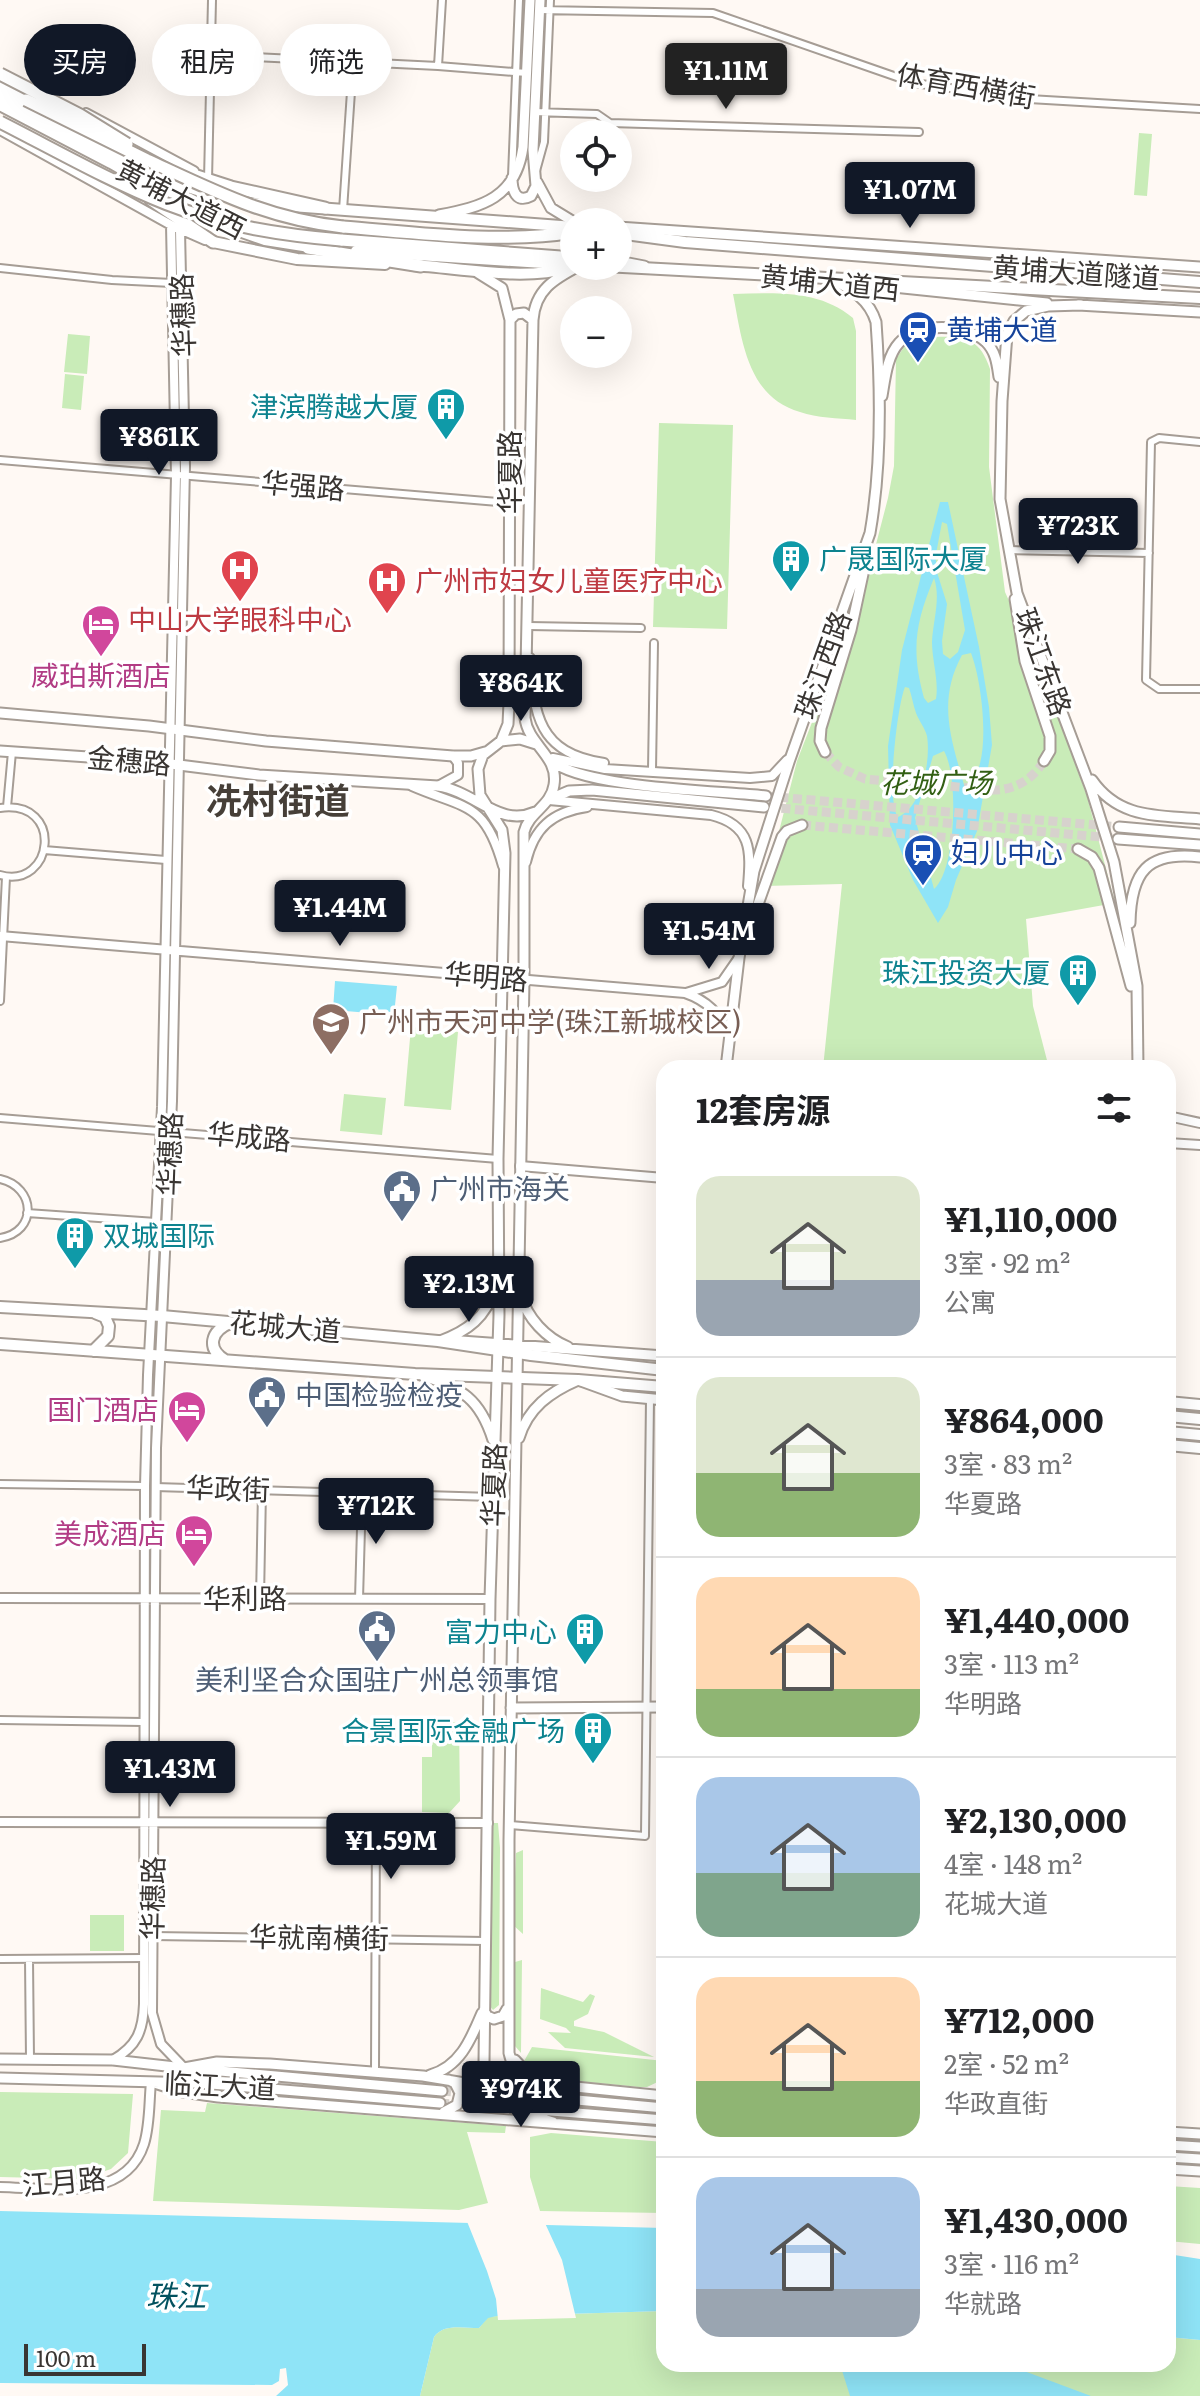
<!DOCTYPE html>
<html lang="zh">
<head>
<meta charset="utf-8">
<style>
	body { margin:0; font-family:Literata,"Noto Sans SC",serif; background:#f6f6f6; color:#202124; height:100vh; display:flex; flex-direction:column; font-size:30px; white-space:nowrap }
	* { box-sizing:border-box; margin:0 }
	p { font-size:26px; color:#757577 }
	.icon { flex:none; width:44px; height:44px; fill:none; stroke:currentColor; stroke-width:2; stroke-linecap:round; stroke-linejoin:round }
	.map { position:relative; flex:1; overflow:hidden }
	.sheet { position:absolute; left:656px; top:1060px; width:520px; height:1312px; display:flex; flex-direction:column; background:#fff; border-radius:24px; box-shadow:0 8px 32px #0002 }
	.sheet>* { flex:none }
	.top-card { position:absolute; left:24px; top:24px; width:512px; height:72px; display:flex; gap:16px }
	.buttons { position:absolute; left:560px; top:120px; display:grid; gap:16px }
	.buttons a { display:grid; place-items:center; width:72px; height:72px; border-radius:50%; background:#fff; box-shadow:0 8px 32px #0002; font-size:40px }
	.scale { position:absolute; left:24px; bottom:20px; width:122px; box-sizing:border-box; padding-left:8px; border:4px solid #393532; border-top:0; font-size:22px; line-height:28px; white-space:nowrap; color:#393532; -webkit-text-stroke:6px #fff; paint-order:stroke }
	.price { position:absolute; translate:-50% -68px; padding:0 18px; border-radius:8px; background:#111827; color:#fff; font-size:26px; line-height:52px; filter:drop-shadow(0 2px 4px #0008) }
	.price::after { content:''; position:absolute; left:50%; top:48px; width:24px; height:18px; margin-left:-12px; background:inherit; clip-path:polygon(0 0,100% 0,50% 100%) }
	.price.selected { background:#222; color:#fff }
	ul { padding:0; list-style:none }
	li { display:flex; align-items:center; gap:24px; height:200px; padding:0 40px }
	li+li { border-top:2px solid #e0e0e0 }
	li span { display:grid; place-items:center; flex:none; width:224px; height:160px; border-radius:24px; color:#555 }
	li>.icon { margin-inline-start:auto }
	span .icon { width:96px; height:96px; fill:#fffc; stroke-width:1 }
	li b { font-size:34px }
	h2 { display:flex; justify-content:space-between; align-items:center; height:96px; padding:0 40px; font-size:34px }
	.chip { padding:0 28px; border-radius:36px; background:#fff; box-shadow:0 8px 32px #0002; font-size:28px; line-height:72px }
	.chip.selected { background:#111827; color:#fff }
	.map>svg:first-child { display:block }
	.green { fill:#c9ecb8 }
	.water { fill:#8fe4f7; fill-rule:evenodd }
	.pier { fill:#fff9f4 }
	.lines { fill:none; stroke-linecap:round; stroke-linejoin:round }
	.secondary-tunnel { stroke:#d7d2cd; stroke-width:9; stroke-dasharray:9 4.5; stroke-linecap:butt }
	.minor-casing { stroke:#a69d95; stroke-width:10 }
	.tertiary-casing { stroke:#a69d95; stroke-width:12 }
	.secondary-casing { stroke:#a69d95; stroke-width:13 }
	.primary-casing { stroke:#a69d95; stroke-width:14 }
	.trunk-casing { stroke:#a69d95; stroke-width:15 }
	.minor { stroke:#fff; stroke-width:6 }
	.tertiary { stroke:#fff; stroke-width:8 }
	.secondary { stroke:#fff; stroke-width:9 }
	.primary { stroke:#fff; stroke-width:10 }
	.trunk { stroke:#fff; stroke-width:11 }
	.trunk-bridge-casing { stroke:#a69d95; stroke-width:15; stroke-linecap:butt }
	.trunk-bridge { stroke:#fff; stroke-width:11 }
	.labels { text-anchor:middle; stroke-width:7; stroke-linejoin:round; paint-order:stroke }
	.street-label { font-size:28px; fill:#393532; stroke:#fff }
	.transit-label { font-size:28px; fill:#164399; stroke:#fff; text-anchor:start }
	.culture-label { font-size:28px; fill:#0d838f; stroke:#fff; text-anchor:end }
	.health-label { font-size:28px; fill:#be3a42; stroke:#fff; text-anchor:start }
	.hotel-label { font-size:28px; fill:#b23c85; stroke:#fff; text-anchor:end }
	.park-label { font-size:28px; font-style:italic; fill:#325f13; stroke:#fff }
	.education-label { font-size:28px; fill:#785e54; stroke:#fff; text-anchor:start }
	.service-label { font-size:28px; fill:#4e5e75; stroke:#fff; text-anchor:start }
	.water-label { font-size:30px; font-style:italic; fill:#03525f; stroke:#fff }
	.district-label { font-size:36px; font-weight:bold; fill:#463f38; stroke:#fff }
</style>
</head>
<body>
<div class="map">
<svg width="1200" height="2396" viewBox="0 0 1200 2396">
	<rect width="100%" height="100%" fill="#fff9f4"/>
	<path class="green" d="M1139,133L1152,134L1147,196L1134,195Z
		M733,294C776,293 818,289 853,318L856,331V420C838,418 817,418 800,412C747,397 742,340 733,294Z
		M68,334L90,336L87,374L64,372Z
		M924,337C956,337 978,331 990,369L989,467L1005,592L1041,672L1087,796L1115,903L1026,919L1033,1006L1049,1068H823L842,884L765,886L797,761L866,583L888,498L894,466L896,359L906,344Z
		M65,374L84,376L81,410L62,408Z
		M659,423L733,425L727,629L653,627Z
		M360,892L397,896L394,926L358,923Z
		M411,1027L458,1032L451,1110L404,1106Z
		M344,1094L386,1098L382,1135L340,1131Z
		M432,1722H459L460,1801L449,1813L422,1812V1757H432Z
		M493,1823H498L500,1848L499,2005L493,2010L487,2002Z
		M523,1850V1934L513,1925L516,1853Z
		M90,1915H124V1951H90Z
		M522,1960L521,2053L515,2046L512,1986L515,1962Z
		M541,1988L583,2002L590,1994L595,1996L588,2014L574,2021V2026L604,2032L654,2057L565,2048L548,2032L571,2033L566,2028L540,2019Z
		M532,2047L664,2061V2079L647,2087H639L545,2078L523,2063Z
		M0,2092L133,2094L128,2153L111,2169L81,2179L0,2177Z
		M207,2103L506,2126L505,2133L467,2132L488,2203L459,2210L153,2201L161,2110L205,2112Z
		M551,2133L664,2142V2213L540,2211L530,2177V2137Z
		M1168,2186L1200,2188V2244L1168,2241Z
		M664,2311V2364H1168V2337L1200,2340V2396H420L434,2337C443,2323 464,2328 479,2328L488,2317L497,2316Z"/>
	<path class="water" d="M940,502H948L979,647L989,707L992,745L977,831L956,880L948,907L938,923L913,880L890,825L888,746L902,650ZM942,522L947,524L965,630L958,652L950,659L943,654L942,641L947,604L936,569V554ZM934,578C941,598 933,621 932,642C932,661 939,680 936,699L928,703L924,698C911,650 915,624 934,578ZM971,653C982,681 993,763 969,785H964C951,738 937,701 962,655ZM905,687L909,688C912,696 913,705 916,713C919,721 925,728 927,736C931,761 922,807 898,817C886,803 897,706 905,687ZM944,751C959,777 956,870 934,889L915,818L933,756Z
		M335,981L397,986L394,1015L333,1010Z
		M0,2211L664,2228V2311L497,2316L488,2318L479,2328C464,2328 443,2323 434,2337L420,2396H276L288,2385L286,2368L280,2369L279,2381L272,2385L0,2383Z
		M1168,2254L1200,2259V2340L1168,2337Z
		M840,2364H1005L1091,2396H850Z"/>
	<path class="pier" d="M466,2219L544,2221L562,2260L576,2318L498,2320L496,2299L487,2271Z"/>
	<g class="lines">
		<path class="secondary-tunnel" d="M825,752L839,767L865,779L993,790C1015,790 1032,780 1044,761
			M766,796L1119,827
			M768,807L1112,838
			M802,825L1078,849
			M442,2091L525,2097
			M440,2103L512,2108"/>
		<g class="minor-casing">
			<path id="minor" d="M539,10L713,13L914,83L1029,99L1200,109
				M211,55L438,66L527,73
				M438,66L442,0
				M534,112L597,114L610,123L919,132
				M536,171L544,142L550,0
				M512,176L519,0
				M208,180L212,0
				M343,210L353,62
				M0,268L112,280L172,283
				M1200,442L1159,438L1151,442L1146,680L1159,689H1200
				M0,460L510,503
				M1008,550L1149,553
				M529,626L641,628
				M652,770L654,643
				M7,807L12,752
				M0,808C65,799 54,890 0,875
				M44,850L166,860
				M0,1001L6,877
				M0,1118L498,1159
				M0,1179C36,1187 38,1232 0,1238
				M27,1213L156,1222
				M0,1484L145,1486
				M155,1487L493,1497
				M260,1599L262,1490
				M359,1599L362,1493
				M0,1720L143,1722
				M510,1825L645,1836L650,1399
				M153,1936L485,1941
				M0,1959L143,1958
				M29,1959L30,2059
				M375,2072L376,1822"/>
		</g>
		<g class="tertiary-casing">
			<path id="tertiary" d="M86,113L194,171
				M0,130L171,225L205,240
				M180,230L185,466L172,1101L156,1448L152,2013L161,2044L184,2068
				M530,658C534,715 538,753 604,763
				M553,758L605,769L750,778L772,776L787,760
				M412,786C465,809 485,801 503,866
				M438,786L458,775V763L453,756
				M549,800L711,815C752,825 751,851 748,886
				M526,862C534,828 552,812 587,807
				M0,936L685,993C708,1001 718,1013 730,1034
				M686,993L722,982L738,959
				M1168,1116L1200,1123
				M1168,1143L1200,1145
				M520,1166L664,1178
				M0,1598L490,1599
				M0,1822L488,1823
				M113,2060C137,2046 143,2031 144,2004L145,1486L148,1375L162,1107L176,476L171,225
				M0,2187C48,2188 125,2203 144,2144C150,2125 149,2102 151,2082"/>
		</g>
		<g class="secondary-casing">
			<path id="secondary" d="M512,178C512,190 516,204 531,196L536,186L533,150L540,0
				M537,182L551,208L574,222
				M439,215C482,207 516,198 523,147L530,0
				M618,227L1200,267
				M478,273L502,288L510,320L509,703L508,724L501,741
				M855,283L1047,303
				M1078,305L1200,312
				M1081,305L1048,306L1026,311L1014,321L1007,334L1002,401L1000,499L1017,593L1091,789L1114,862L1137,986L1138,1068
				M510,320L516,314L524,313L533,320
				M882,396C885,379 887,356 899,343C917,322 966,323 986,342C996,352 997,364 999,377
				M1015,599L1025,661L1050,736V751L1044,761
				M0,713L149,726L266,741L453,756H471L485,752
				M536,744L520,739L501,741L483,755L478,769L480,795L502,830L505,853L498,1159L499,1315L490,1599L484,2062C485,2106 518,2110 553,2122
				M0,751L147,761L259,775L438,786C475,791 499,828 535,812
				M825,752L820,741L821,728L851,630L866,560
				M551,760C580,788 722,791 766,796
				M1092,780C1119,819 1157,815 1200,819
				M548,800L569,791L592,790L764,807
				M1119,827L1200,834
				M1118,839L1200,845
				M1078,849L1092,857L1099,868L1131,986
				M1130,923C1131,872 1147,851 1200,857
				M747,935L782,837L787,831L802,825
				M726,1068L739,958L754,871L789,762L870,533C882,464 881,392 876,322C869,299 852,290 832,279
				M498,1281L510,1286L519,1283
				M521,1295C527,1318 546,1338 568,1347
				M440,1341C468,1331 486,1317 495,1288
				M461,1341L664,1356
				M423,1376C462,1388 480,1399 493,1440
				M519,1438C528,1408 550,1392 578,1380L622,1396L664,1400
				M511,1708L664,1707
				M484,2010L487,2016L494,2019L503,2016L507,2009
				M0,2059L113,2060L184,2068L217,2062L270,2064L423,2076L555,2098L664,2108
				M515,2060L528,2074L546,2084L664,2096
				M198,2069L442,2091
				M430,2075C460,2067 471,2039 482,2013
				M0,2078L199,2083L440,2103
				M151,2082L183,2092L218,2097L664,2132
				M555,2098C535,2088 514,2077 509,2053V1840L524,980V832C529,812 551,806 554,785C559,756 528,745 525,718L533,320C535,290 554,279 579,266
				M526,2109L664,2120
				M444,2112L457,2105L460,2093L455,2083L449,2080
				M1168,2132L1200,2134
				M1168,2145L1200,2147
				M1168,2157L1200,2159
				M1168,2169L1200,2171"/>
		</g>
		<g class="primary-casing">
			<path id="primary" d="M0,96C70,132 140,174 216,196
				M0,105L111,163L191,209
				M251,203L574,227
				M219,224L265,240L316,248
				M618,233L685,242L1200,282
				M213,242L297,259L385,264
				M356,251L574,265
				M413,265C461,268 523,281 568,268
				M604,266L1200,298
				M0,1307L162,1316L438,1341L531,1355L664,1370
				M0,1344L415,1374L578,1380L664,1387
				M93,1351L108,1336L109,1326L105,1317L95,1313
				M225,1360C206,1348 211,1331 230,1323
				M1168,1402L1200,1405
				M1168,1416L1200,1419
				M1168,1432L1200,1435
				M1168,1445L1200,1448"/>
		</g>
		<g class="trunk-casing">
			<path id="trunk" d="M0,87L22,98
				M18,89L53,107
				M175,169L231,187L325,208
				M151,200L213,242
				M343,227C418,233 499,244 574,232
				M341,240L574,258
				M308,248L421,266
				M618,262L644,267"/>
		</g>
		<use href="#minor" class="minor"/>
		<use href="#tertiary" class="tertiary"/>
		<use href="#secondary" class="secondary"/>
		<use href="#primary" class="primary"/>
		<use href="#trunk" class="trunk"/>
		<g class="trunk-bridge-casing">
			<path id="trunk-bridge" d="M0,74L80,115L127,144
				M26,100C66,120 107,140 147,160C214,191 268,219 343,227
				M0,122C55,150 109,181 167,204C223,226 282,235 341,240"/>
		</g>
		<use href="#trunk-bridge" class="trunk-bridge"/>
	</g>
	<defs>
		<g id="station-pin" transform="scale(2)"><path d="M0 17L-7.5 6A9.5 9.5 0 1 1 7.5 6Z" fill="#1a4fb4" stroke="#fff"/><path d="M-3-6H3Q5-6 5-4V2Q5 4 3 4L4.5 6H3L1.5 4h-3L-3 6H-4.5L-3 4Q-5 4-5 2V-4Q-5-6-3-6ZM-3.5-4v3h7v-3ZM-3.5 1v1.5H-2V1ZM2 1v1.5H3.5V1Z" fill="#fff"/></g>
		<g id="building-pin" transform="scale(2)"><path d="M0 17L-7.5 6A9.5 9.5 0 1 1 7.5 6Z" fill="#0f9aa8" stroke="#fff"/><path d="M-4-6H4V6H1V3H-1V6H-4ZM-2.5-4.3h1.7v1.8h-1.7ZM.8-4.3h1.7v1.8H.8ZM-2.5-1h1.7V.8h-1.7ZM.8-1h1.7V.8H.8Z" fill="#fff"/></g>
		<g id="hospital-pin" transform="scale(2)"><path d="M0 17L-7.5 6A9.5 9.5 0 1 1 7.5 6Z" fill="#e0444e" stroke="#fff"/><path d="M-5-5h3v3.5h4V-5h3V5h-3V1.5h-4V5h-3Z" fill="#fff"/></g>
		<g id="hotel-pin" transform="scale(2)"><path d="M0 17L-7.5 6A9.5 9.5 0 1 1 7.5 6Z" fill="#d1479c" stroke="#fff"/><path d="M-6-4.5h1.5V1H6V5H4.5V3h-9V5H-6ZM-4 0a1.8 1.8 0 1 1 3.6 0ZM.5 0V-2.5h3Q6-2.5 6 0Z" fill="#fff"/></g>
		<g id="school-pin" transform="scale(2)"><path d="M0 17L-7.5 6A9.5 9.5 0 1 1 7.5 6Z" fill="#8d6e63" stroke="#fff"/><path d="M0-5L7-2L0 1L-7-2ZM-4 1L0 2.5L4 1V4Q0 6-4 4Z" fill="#fff"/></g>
		<g id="civic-pin" transform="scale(2)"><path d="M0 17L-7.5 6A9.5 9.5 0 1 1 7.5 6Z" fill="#5c6f8a" stroke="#fff"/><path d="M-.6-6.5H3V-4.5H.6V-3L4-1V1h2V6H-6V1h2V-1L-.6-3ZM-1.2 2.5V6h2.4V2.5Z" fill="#fff"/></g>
	</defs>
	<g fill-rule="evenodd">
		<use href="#station-pin" x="918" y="330"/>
		<use href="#building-pin" x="446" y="407"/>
		<use href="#building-pin" x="791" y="559"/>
		<use href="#hospital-pin" x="240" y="569"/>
		<use href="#hospital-pin" x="387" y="581"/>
		<use href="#hotel-pin" x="101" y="624"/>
		<use href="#station-pin" x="923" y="853"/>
		<use href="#building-pin" x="1078" y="973"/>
		<use href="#school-pin" x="331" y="1022"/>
		<use href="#civic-pin" x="402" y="1189"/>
		<use href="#building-pin" x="75" y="1236"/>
		<use href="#civic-pin" x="267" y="1395"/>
		<use href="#hotel-pin" x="187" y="1410"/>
		<use href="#hotel-pin" x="194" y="1534"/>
		<use href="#civic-pin" x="377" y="1629"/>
		<use href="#building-pin" x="585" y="1632"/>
		<use href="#building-pin" x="593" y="1731"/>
	</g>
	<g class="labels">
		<g class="street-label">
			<text transform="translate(966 86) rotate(10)" y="10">体育西横街</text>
			<text transform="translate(181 199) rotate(27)" y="10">黄埔大道西</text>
			<text transform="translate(1076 273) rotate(4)" y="10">黄埔大道隧道</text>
			<text transform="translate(830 283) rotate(6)" y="10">黄埔大道西</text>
			<text transform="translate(183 315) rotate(-92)" y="10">华穗路</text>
			<text transform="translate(510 472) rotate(-90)" y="10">华夏路</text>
			<text transform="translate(303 486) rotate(5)" y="10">华强路</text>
			<text transform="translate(1043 662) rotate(70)" y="10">珠江东路</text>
			<text transform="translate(823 665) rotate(-70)" y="10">珠江西路</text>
			<text transform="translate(129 761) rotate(5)" y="10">金穗路</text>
			<text transform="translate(486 977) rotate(5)" y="10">华明路</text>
			<text transform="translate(249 1137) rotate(5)" y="10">华成路</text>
			<text transform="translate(170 1154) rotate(-88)" y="10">华穗路</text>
			<text transform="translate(285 1327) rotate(5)" y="10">花城大道</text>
			<text transform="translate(494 1485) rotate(-88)" y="10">华夏路</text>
			<text transform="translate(228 1489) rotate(2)" y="10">华政街</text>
			<text x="245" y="1609">华利路</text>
			<text transform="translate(153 1898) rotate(-89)" y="10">华穗路</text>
			<text transform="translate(319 1938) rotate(1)" y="10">华就南横街</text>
			<text transform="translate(220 2086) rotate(3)" y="10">临江大道</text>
			<text transform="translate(64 2182) rotate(-5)" y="10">江月路</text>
		</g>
		<g class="transit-label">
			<text x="946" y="340">黄埔大道</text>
			<text x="951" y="863">妇儿中心</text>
		</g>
		<g class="culture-label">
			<text x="418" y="417">津滨腾越大厦</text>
			<text x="819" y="569" text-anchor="start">广晟国际大厦</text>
			<text x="1050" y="983">珠江投资大厦</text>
			<text x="103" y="1246" text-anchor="start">双城国际</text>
			<text x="557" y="1642">富力中心</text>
			<text x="565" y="1741">合景国际金融广场</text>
		</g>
		<g class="health-label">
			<text x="415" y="591">广州市妇女儿童医疗中心</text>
			<text x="240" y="630" text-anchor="middle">中山大学眼科中心</text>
		</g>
		<g class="hotel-label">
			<text x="101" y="686" text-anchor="middle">威珀斯酒店</text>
			<text x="159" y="1420">国门酒店</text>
			<text x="166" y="1544">美成酒店</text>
		</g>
		<g class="park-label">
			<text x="936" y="793">花城广场</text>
		</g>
		<g class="education-label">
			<text x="359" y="1032">广州市天河中学(珠江新城校区)</text>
		</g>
		<g class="service-label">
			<text x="430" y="1199">广州市海关</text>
			<text x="295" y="1405">中国检验检疫</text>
			<text x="377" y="1690" text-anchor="middle">美利坚合众国驻广州总领事馆</text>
		</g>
		<g class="water-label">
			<text x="176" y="2307">珠江</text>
		</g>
		<g class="district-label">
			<text x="278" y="814">冼村街道</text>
		</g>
	</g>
</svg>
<div class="buttons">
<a><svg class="icon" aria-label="locate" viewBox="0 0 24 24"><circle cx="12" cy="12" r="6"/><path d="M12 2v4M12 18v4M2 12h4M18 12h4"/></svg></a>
<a>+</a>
<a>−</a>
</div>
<div class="scale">100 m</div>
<b class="price selected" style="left:726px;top:111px">¥1.11M</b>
<b class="price" style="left:910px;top:230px">¥1.07M</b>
<b class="price" style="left:159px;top:477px">¥861K</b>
<b class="price" style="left:1078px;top:566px">¥723K</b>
<b class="price" style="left:521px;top:723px">¥864K</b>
<b class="price" style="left:340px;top:948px">¥1.44M</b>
<b class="price" style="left:709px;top:971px">¥1.54M</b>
<b class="price" style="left:469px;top:1324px">¥2.13M</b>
<b class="price" style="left:376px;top:1546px">¥712K</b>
<b class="price" style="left:170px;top:1809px">¥1.43M</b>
<b class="price" style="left:391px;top:1881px">¥1.59M</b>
<b class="price" style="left:521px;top:2129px">¥974K</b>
<div class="top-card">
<a class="chip selected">买房</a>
<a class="chip">租房</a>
<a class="chip">筛选</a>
</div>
<section class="sheet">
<h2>12套房源<svg class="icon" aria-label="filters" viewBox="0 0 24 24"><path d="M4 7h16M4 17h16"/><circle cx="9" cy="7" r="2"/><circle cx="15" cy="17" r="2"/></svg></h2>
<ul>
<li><span style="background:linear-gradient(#dfe7d0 65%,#9aa5b1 0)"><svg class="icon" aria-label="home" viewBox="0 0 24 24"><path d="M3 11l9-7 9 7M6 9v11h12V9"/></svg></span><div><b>¥1,110,000</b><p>3室 · 92 m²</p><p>公寓</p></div></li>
<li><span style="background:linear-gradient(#dfe7d0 60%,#8fb573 0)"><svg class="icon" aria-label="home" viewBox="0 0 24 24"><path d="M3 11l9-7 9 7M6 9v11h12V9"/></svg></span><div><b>¥864,000</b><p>3室 · 83 m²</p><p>华夏路</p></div></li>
<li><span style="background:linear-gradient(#ffd9b3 70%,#8fb573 0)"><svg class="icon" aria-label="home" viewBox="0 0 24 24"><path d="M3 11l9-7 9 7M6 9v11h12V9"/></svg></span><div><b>¥1,440,000</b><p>3室 · 113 m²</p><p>华明路</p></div></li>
<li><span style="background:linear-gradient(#a9c7e8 60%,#7fa58c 0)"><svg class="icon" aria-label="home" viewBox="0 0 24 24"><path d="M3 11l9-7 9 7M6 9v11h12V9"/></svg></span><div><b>¥2,130,000</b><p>4室 · 148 m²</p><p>花城大道</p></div></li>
<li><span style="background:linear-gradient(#ffd9b3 65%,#8fb573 0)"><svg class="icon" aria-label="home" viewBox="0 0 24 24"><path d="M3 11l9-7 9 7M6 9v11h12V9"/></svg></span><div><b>¥712,000</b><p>2室 · 52 m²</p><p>华政直街</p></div></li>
<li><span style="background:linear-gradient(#a9c7e8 70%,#9aa5b1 0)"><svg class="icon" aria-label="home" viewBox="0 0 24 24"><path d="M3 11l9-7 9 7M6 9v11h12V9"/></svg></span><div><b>¥1,430,000</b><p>3室 · 116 m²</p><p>华就路</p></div></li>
</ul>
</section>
</div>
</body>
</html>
